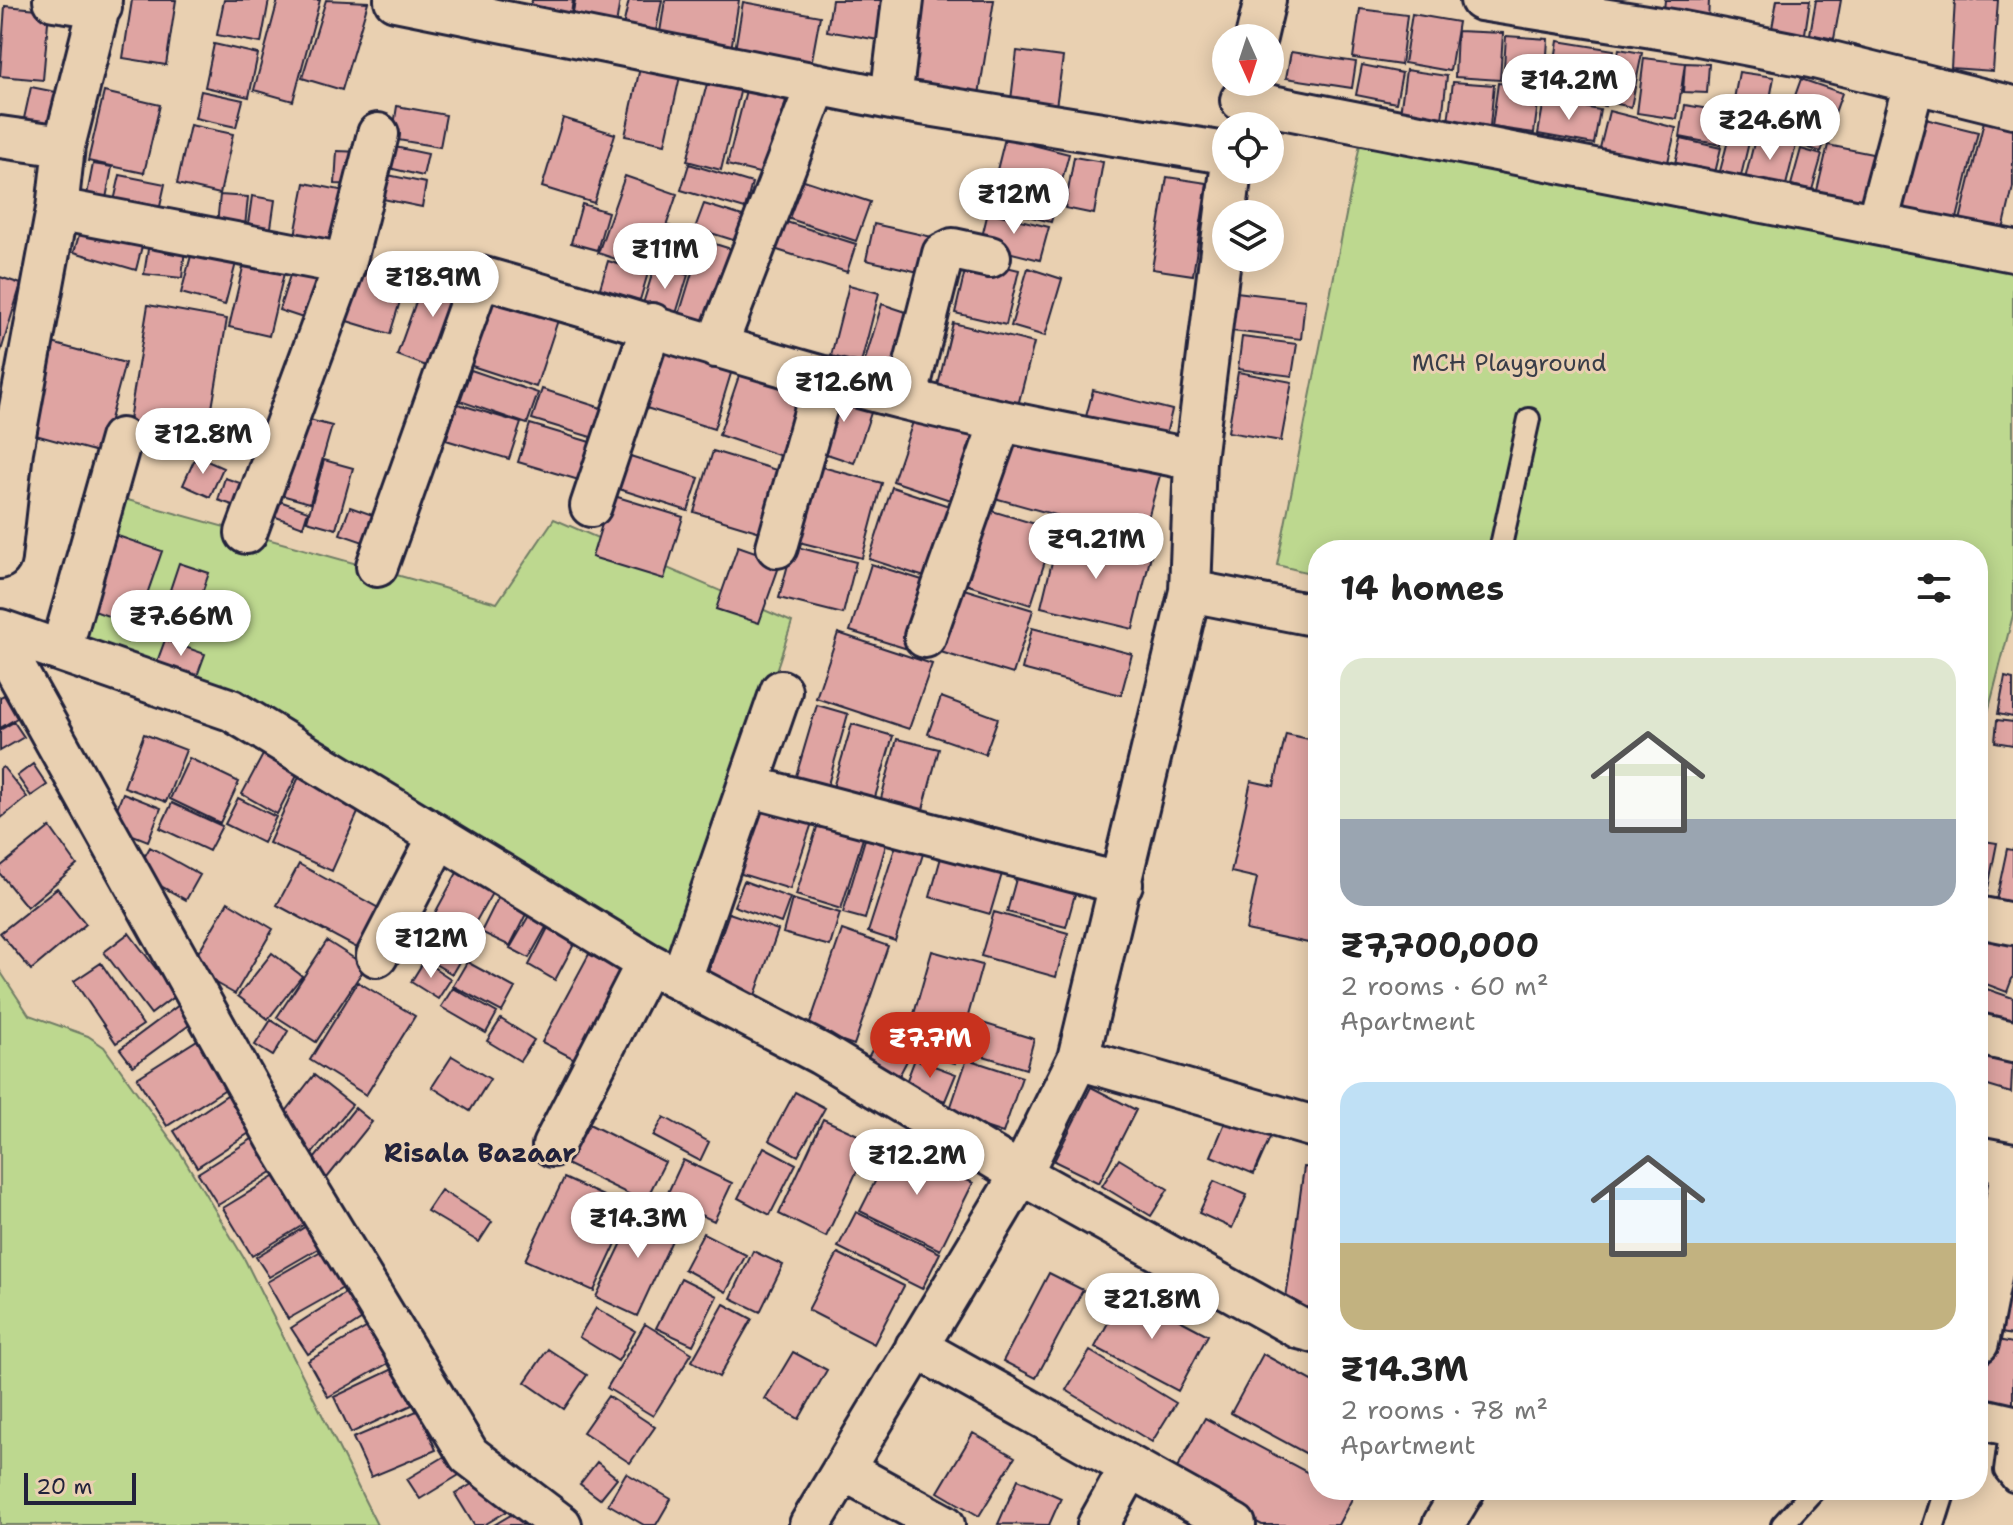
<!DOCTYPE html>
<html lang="en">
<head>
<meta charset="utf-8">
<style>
	body { margin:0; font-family:"Shantell Sans",sans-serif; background:#f6f6f6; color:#222; height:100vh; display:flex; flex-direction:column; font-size:30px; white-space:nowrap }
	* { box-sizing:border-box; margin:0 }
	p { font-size:26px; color:#767676 }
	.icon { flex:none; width:44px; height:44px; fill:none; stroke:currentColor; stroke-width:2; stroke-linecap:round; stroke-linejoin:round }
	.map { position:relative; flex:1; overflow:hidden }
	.drawer { position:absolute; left:1308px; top:540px; width:680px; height:960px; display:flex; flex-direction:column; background:#fff; border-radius:32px; box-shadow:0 4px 20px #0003 }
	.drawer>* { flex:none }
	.needle { width:52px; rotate:177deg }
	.fabs { position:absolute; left:1212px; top:24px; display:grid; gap:16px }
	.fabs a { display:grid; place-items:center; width:72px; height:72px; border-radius:50%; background:#fff; box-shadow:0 4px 20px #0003; font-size:40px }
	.scale { position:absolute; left:24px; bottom:20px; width:112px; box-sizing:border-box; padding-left:8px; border:4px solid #22223b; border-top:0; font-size:22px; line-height:28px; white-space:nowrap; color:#22223b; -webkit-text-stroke:6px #e9d0b1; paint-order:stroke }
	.price { position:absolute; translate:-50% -68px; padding:0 18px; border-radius:28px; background:#fff; color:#222; font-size:26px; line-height:52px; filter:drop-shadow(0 2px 4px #0008) }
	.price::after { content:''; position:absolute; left:50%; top:48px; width:24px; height:18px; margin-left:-12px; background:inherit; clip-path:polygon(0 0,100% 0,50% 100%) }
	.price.selected { background:#c8321e; color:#fff }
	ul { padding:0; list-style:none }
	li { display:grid; align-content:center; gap:16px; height:424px; padding:0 32px }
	li span { display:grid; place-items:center; height:248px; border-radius:24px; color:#555 }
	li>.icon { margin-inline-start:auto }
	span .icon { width:144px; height:144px; fill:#fffc; stroke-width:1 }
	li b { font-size:34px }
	h2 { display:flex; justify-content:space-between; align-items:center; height:96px; padding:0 32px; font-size:34px }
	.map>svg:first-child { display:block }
	.green { fill:#bdd88f; stroke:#707d65; stroke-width:2 }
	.building { fill:#dfa4a2; stroke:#22223b; stroke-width:2 }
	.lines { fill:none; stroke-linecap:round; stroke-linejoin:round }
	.service-casing { stroke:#22223b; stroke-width:26 }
	.minor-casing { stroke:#22223b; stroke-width:46 }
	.service { stroke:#e9d0b1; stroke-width:20 }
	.minor { stroke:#e9d0b1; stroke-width:40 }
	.labels { text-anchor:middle; stroke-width:6; stroke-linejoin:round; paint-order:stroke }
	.park-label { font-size:24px; fill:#393d48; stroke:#e9d0b1 }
	.neighbourhood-label { font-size:26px; font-weight:bold; fill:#22223b; stroke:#e9d0b1 }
</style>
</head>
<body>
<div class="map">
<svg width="2013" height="1525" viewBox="0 0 2013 1525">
	<rect width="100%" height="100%" fill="#e9d0b1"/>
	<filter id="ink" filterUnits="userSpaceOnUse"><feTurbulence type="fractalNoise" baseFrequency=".0125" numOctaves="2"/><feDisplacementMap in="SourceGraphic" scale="16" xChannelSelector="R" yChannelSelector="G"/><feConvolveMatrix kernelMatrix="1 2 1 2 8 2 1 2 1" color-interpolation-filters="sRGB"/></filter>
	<g filter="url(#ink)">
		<path class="green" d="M1360,144L2013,266V615L1986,720L1978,729V550H1318V575L1277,565Z
			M99,492L497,603L554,519L792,622L676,976L240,700L64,628Z
			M0,971L29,1015L88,1036L104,1047L180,1152L245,1260L377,1525H0Z"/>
		<path class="building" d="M132,0H176L166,65L123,58Z
			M224,0H269L261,43L217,35Z
			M278,0H320L293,101L254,90Z
			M326,0L368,2L342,90L302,78Z
			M532,0H573L570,21L529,15Z
			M575,0H620L615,32L571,25Z
			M629,0H662L654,42L621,35Z
			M665,0H739L730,56L658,45Z
			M832,0H897L890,42L827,31Z
			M921,0H994L978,101L907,89Z
			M1665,0H1709L1708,23L1663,20Z
			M1777,0H1810L1804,40L1771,34Z
			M1816,0H1841L1834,39L1810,34Z
			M1955,0H1998L1993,71L1951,68Z
			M743,2L820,16L809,76L733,62Z
			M5,6L49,10L43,80L0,76Z
			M1360,9L1407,15L1401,65L1353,58Z
			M1412,14L1458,22L1450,71L1404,63Z
			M1457,31L1503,33L1500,80L1455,77Z
			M1506,36L1548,39L1545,86L1503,83Z
			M1558,41L1614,50L1605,106L1549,97Z
			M214,44L258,54L249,97L205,87Z
			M1619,49L1642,53L1631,107L1608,102Z
			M1017,51L1063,57L1055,114L1010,108Z
			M1291,52L1356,62L1352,88L1286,78Z
			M1644,58L1685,63L1677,119L1637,113Z
			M641,63L681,72L665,144L625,136Z
			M1685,63L1709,64L1707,93L1683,92Z
			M1362,65L1402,73L1396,103L1356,95Z
			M1406,70L1447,76L1442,119L1400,114Z
			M1739,72L1774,77L1765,127L1730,121Z
			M1801,79L1842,93L1821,152L1780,138Z
			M708,80L741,88L721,170L687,161Z
			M1453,82L1494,85L1490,126L1448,122Z
			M1498,83L1540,88L1534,133L1492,127Z
			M31,87L66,94L56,140L21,132Z
			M746,90L786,100L767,175L727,165Z
			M201,91L243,100L236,127L195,118Z
			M104,92L160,105L144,173L88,161Z
			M1544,100L1600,110L1594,144L1538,134Z
			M1685,105L1727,112L1721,145L1680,137Z
			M397,106L446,115L440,147L392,139Z
			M1609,111L1676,128L1667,166L1600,148Z
			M1913,116L1978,132L1954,231L1889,215Z
			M1985,117L2013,124V187L2000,243L1957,233Z
			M563,118L615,134L594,203L542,187Z
			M190,125L233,134L220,194L177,184Z
			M1731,129L1751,134L1740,180L1719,175Z
			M1756,135L1796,145L1785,189L1745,179Z
			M1005,138L1069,154L1051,222L988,206Z
			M1681,139L1721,148L1714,177L1674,167Z
			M1828,145L1882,156L1869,215L1814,203Z
			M390,146L428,154L423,176L385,167Z
			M1801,149L1822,155L1812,190L1791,185Z
			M337,151L362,152L360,185L335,184Z
			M1074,157L1103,162L1094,214L1065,208Z
			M93,164L112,167L104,209L85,205Z
			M689,164L752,183L745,209L681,190Z
			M120,175L165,184L157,220L112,210Z
			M388,175L426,183L422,207L383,199Z
			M789,175L870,202L856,241L775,214Z
			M625,176L677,194L651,271L598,253Z
			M1167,177L1207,183L1193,275L1152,269Z
			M305,183L355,193L343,256L293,246Z
			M220,195L248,197L244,237L216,234Z
			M252,196L275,200L269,241L246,238Z
			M582,204L608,212L597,250L571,243Z
			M704,204L755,220L746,244L695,228Z
			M988,212L1049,227L1040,260L980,245Z
			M780,220L856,244L847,272L771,248Z
			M874,224L941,239L932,275L866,260Z
			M82,225L143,242L136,270L74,252Z
			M669,226L699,238L688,268L656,256Z
			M702,240L744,253L721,328L679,315Z
			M149,243L185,248L182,278L144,274Z
			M192,252L236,263L225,305L181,293Z
			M968,258L1019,270L1006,325L955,313Z
			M245,259L285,269L269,336L229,327Z
			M355,260L408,275L390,334L337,318Z
			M608,261L648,273L640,300L600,288Z
			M655,265L688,275L675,317L642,307Z
			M428,268L469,282L437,370L397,355Z
			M1028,268L1062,279L1045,336L1011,326Z
			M291,272L331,285L318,323L279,310Z
			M0,277L21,284L1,351H0Z
			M849,285L879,293L861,363L831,356Z
			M494,290L561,311L536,387L469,365Z
			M1236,292L1305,300L1301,339L1232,331Z
			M882,304L921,317L902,379L863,367Z
			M148,305L227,319L207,438L128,426Z
			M953,323L1034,343L1014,421L934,402Z
			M666,336L736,357L714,429L643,407Z
			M1242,337L1297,344L1292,376L1238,369Z
			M52,343L125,363L101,453L28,433Z
			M743,364L815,388L790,459L719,435Z
			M471,370L538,393L527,424L460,401Z
			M1238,372L1292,382L1281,441L1228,432Z
			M834,384L876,398L854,463L812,449Z
			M542,389L617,413L607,442L532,419Z
			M1093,390L1172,410L1162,451L1082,432Z
			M458,404L521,423L509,459L446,440Z
			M918,407L987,429L962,504L893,481Z
			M291,415L332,426L310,503L267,491Z
			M530,424L600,445L589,483L518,462Z
			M1010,431L1161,472L1142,539L991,497Z
			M713,451L786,473L767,534L694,512Z
			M624,454L699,478L688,511L613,487Z
			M196,456L223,468L210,497L183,485Z
			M324,460L353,468L336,529L307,521Z
			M807,463L882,483L862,558L787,539Z
			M225,478L258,489L250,511L218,500Z
			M892,487L961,510L937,581L869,559Z
			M611,495L683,517L664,579L592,557Z
			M271,498L308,511L303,527L265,513Z
			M350,507L384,519L375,546L340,534Z
			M979,507L1055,530L1031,605L956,581Z
			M106,532L162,551L136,626L80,606Z
			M1059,533L1151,555L1133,629L1041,607Z
			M738,546L781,561L759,623L716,609Z
			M793,546L856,562L843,614L779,598Z
			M179,563L209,573L200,599L170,590Z
			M871,564L935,584L914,651L850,631Z
			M954,586L1033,610L1013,674L934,650Z
			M177,598L199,606L189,637L166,630Z
			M1032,628L1132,654L1121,695L1022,669Z
			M838,633L932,664L909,729L816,698Z
			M165,640L205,654L197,676L157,662Z
			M2005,677L2013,679V717L1998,714Z
			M4,695L17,718L0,728V697Z
			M941,697L998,718L985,754L928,734Z
			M817,705L848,714L825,795L793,786Z
			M1997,720L2013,722V745L1995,742Z
			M14,722L24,737L0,751V730Z
			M852,724L893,736L873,804L832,791Z
			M144,734L186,750L166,802L124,787Z
			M1286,734L1318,741V945L1246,930L1257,878L1231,872L1251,781L1274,786Z
			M897,739L939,749L921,817L879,806Z
			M265,751L300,770L277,814L242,794Z
			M189,758L239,782L220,823L170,799Z
			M33,764L47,785L31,796L17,776Z
			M3,767L27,797L0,819V769Z
			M303,768L365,797L332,871L269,843Z
			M123,793L161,808L148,841L110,826Z
			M238,798L276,817L263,843L225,824Z
			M755,802L813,820L790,889L732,871Z
			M172,803L222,826L209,851L160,828Z
			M818,824L863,838L841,909L796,895Z
			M50,827L77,865L27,907L0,874V867Z
			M865,839L886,845L865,919L843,913Z
			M1978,840L1997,843L1984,908L1978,907Z
			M897,842L924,851L895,941L868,932Z
			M150,847L200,875L186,900L136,872Z
			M2007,849L2013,850V914L1994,910Z
			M943,850L1004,867L990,914L930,897Z
			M299,864L391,915L370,955L277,905Z
			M460,867L496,886L470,932L435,913Z
			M1019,868L1078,883L1066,927L1007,912Z
			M744,881L790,898L781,923L734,906Z
			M57,888L86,924L31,970L0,933Z
			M501,892L530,906L510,946L481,932Z
			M792,899L840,913L830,946L783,933Z
			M228,902L273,929L235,994L189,968Z
			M531,912L549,922L529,958L510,948Z
			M994,912L1068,933L1056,977L981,956Z
			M729,913L778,930L753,1001L704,984Z
			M445,920L473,938L452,974L423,957Z
			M552,920L579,935L555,980L529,965Z
			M842,930L888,946L854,1045L808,1029Z
			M129,933L176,995L151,1014L104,952Z
			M1988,934L2013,943V976L2007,992L1978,981V961Z
			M327,941L366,966L316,1042L277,1017Z
			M932,951L982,965L955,1063L904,1049Z
			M272,953L302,976L268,1019L238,996Z
			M589,954L630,976L584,1064L542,1042Z
			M424,961L451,979L438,999L411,982Z
			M467,962L515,988L502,1012L453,986Z
			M101,963L143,1025L116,1043L74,981Z
			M358,982L415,1016L366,1095L310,1060Z
			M1978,986L2013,998V1022L1978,1028Z
			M453,988L497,1013L486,1033L441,1007Z
			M179,1005L192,1023L133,1066L120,1049Z
			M501,1019L534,1040L520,1061L487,1041Z
			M271,1020L288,1031L273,1056L255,1045Z
			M976,1021L1034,1039L1026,1069L967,1051Z
			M202,1037L232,1085L167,1126L137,1078Z
			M878,1039L910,1055L898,1078L866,1061Z
			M1978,1041L2013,1051L2011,1093L1978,1083Z
			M452,1056L490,1079L470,1111L432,1087Z
			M915,1059L956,1074L945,1101L905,1085Z
			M967,1059L1022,1077L1003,1133L948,1115Z
			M314,1075L352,1105L310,1156L274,1127Z
			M1091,1087L1136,1110L1099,1183L1054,1161Z
			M233,1091L257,1128L197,1167L174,1131Z
			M795,1092L825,1108L798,1156L769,1140Z
			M355,1108L372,1122L327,1178L310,1164Z
			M1229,1113L1273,1131L1254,1174L1211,1156Z
			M664,1117L709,1142L700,1161L653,1136Z
			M823,1119L871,1141L826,1237L779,1214Z
			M581,1120L665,1162L645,1202L560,1161Z
			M260,1134L280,1167L218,1205L198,1173Z
			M894,1144L973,1183L940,1250L860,1211Z
			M764,1147L796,1164L770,1215L738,1198Z
			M1119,1159L1168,1189L1151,1216L1102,1186Z
			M683,1160L732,1183L714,1221L665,1199Z
			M1304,1167L1318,1169V1311L1285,1306Z
			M284,1171L313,1219L252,1256L223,1208Z
			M564,1178L632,1209L594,1291L525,1260Z
			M1214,1181L1247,1195L1232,1228L1199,1213Z
			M441,1190L492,1222L479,1242L427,1211Z
			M640,1205L680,1223L637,1316L596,1297Z
			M856,1212L940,1253L922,1289L838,1247Z
			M313,1222L326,1244L269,1277L256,1257Z
			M703,1233L746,1255L726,1292L684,1269Z
			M328,1247L350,1284L288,1319L267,1282Z
			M753,1251L783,1265L760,1312L731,1298Z
			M838,1253L904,1286L874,1344L808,1310Z
			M1049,1273L1083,1290L1036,1378L1003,1361Z
			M2006,1273L2013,1274V1335L1995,1332Z
			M681,1278L717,1296L693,1345L656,1328Z
			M350,1290L367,1316L308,1354L291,1328Z
			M1125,1291L1208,1335L1178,1391L1095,1347Z
			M724,1304L752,1319L719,1377L692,1361Z
			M596,1308L635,1331L618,1361L579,1337Z
			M373,1324L394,1360L328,1397L308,1361Z
			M645,1324L692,1353L653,1416L607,1388Z
			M1988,1338L2013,1343V1404L1978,1398Z
			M548,1349L587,1375L564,1409L525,1382Z
			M1090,1351L1176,1403L1152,1442L1066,1390Z
			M793,1352L827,1370L799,1419L765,1399Z
			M1263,1354L1318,1384V1460L1231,1413Z
			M395,1368L412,1405L351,1433L334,1397Z
			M608,1396L655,1427L630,1463L583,1432Z
			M419,1410L436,1450L371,1477L353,1438Z
			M1205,1418L1318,1478V1490H1339L1353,1497L1338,1525H1262L1172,1477Z
			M973,1433L1015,1457L979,1516L938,1492Z
			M457,1449L469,1469L420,1499L407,1479Z
			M597,1462L617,1478L600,1499L580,1484Z
			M626,1473L671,1499L656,1525H644L608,1504Z
			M489,1474L511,1509L484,1525H474L455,1494Z
			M1018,1479L1061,1498L1049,1525L998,1524Z
			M521,1509L531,1525H494Z"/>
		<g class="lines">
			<g class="service-casing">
				<path id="service" d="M1500,550L1529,419
					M2011,1426L2005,1471L2013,1481
					M1782,1525L1814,1490
					M1934,1525L1945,1490"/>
			</g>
			<g class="minor-casing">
				<path id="minor" d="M54,0L101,7
					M395,0L891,99L1226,153
					M1481,0L1678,31L1811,57L2013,107
					M1256,38L1265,0
					M891,99L903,0
					M1241,100L2013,251
					M0,137L64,146
					M57,209L345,264
					M1877,223L1914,83
					M716,347L817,84
					M906,399L943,254L953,249L990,257
					M591,506L652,324
					M246,533L345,264L378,134
					M777,547L825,377
					M0,558L12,451L57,209L64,146L101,0
					M377,566L480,277C623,316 762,363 905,399C1001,423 1099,440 1195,460
					M1190,591L1318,616
					M0,630L231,710L647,963L821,1054L1021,1174L1299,1328L1318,1333
					M925,637L1001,421
					M0,641L276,1137L469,1455L561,1525
					M61,651L121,439
					M748,786L1122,884
					M1978,917L2013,924
					M377,956L438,838
					M681,979L781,691
					M1978,1034L2013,1042
					M1078,1059L1318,1128
					M553,1146L647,963
					M1978,1157L2013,1164
					M1978,1343L2013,1165
					M916,1347L1235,1525
					M1978,1418L2013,1426
					M844,1470L944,1525
					M810,1525L1021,1174L1078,1059L1190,591L1195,460L1231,170
					M1098,1525L1130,1468
					M1443,1525L1464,1490"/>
			</g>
			<use href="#service" class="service"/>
			<use href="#minor" class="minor"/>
		</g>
	</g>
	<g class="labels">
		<g class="park-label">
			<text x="1509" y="371">MCH Playground</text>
		</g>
		<g class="neighbourhood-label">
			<text x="480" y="1162">Risala Bazaar</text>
		</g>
	</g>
</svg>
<div class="fabs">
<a><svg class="needle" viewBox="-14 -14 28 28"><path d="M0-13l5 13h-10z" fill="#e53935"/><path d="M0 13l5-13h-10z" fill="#767676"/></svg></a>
<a><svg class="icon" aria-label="locate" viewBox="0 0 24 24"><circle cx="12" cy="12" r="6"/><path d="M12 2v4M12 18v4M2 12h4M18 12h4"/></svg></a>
<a><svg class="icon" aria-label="layers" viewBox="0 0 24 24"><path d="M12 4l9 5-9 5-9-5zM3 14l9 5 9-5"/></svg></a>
</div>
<div class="scale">20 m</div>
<b class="price" style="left:1569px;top:122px">₹14.2M</b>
<b class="price" style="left:1770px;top:162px">₹24.6M</b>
<b class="price" style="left:1014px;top:236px">₹12M</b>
<b class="price" style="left:665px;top:291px">₹11M</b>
<b class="price" style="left:433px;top:319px">₹18.9M</b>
<b class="price" style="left:844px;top:424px">₹12.6M</b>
<b class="price" style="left:203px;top:476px">₹12.8M</b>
<b class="price" style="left:1096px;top:581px">₹9.21M</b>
<b class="price" style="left:181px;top:658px">₹7.66M</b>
<b class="price" style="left:431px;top:980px">₹12M</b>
<b class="price selected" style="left:930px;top:1080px">₹7.7M</b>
<b class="price" style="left:917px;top:1197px">₹12.2M</b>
<b class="price" style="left:638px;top:1260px">₹14.3M</b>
<b class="price" style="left:1152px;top:1341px">₹21.8M</b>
<section class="drawer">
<h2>14 homes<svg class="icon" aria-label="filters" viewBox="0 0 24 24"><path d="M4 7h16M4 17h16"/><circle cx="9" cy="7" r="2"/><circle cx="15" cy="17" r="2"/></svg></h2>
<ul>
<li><span style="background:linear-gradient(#dfe7d0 65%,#9aa5b1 0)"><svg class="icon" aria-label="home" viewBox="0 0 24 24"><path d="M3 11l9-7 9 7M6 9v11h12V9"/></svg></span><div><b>₹7,700,000</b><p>2 rooms · 60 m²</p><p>Apartment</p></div></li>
<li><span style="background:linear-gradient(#bfe0f5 65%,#c2b280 0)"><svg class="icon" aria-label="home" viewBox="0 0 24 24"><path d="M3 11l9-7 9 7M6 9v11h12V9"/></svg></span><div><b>₹14.3M</b><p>2 rooms · 78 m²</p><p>Apartment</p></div></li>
</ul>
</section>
</div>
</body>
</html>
